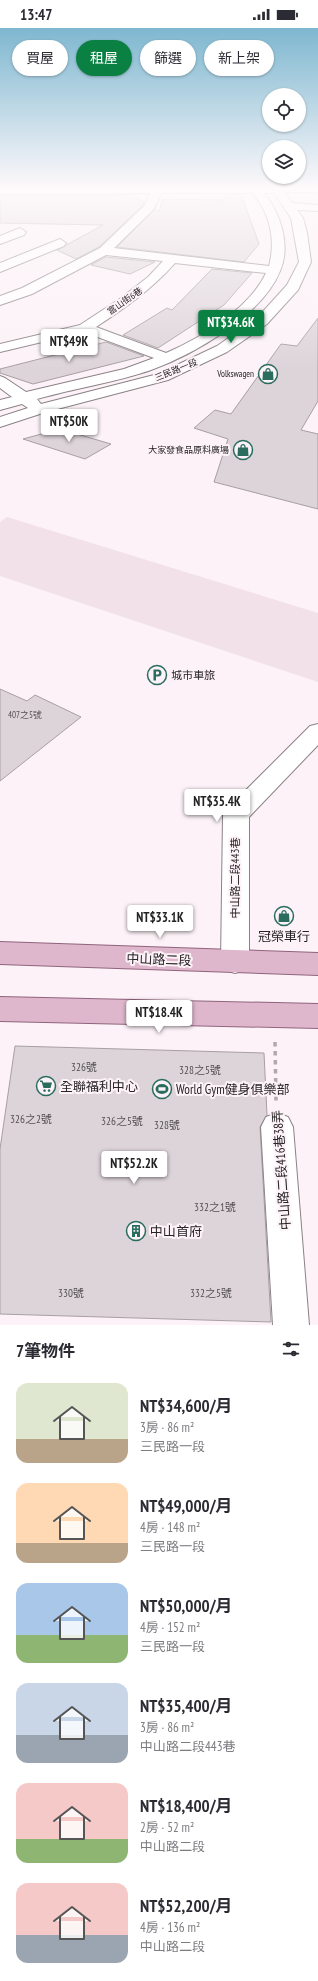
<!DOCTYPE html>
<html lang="zh-TW">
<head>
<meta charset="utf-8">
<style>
	body { margin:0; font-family:"PT Sans Narrow","Noto Sans TC",sans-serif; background:#f7f7f7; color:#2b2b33; height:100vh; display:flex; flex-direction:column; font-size:15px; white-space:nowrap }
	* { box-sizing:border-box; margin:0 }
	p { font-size:13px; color:#7c7c81 }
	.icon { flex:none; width:22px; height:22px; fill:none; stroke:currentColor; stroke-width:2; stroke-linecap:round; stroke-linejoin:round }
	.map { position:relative; height:1297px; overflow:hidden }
	.sheet { display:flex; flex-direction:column; background:#fff; flex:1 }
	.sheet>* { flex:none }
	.hud { position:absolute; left:12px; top:12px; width:294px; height:36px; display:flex; gap:8px }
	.buttons { position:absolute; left:262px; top:60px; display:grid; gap:8px }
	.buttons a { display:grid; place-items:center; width:44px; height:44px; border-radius:50%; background:#fff; box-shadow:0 1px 3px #0004; font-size:20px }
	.price { position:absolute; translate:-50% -34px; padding:0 9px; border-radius:4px; background:#fff; color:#222; font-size:13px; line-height:26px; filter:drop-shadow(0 1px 2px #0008) }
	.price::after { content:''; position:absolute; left:50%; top:24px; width:12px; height:9px; margin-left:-6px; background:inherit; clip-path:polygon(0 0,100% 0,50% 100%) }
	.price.on { background:#0b8043; color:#fff }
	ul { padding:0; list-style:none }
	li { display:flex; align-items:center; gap:12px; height:100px; padding:0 16px }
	li span { display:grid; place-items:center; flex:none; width:112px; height:80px; border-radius:12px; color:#555 }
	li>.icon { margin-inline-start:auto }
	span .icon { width:48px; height:48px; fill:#fffc; stroke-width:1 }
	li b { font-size:17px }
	h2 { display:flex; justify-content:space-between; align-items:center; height:48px; padding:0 16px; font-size:17px }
	.chip { padding:0 14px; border-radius:18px; background:#fff; box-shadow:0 1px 3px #0004; font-size:14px; line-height:36px }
	.chip.on { background:#0b8043; color:#fff }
	.status { display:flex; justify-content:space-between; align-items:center; height:28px; padding:0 20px; background:#fff; direction:ltr }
	.status svg { height:11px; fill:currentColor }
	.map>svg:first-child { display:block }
	.built { fill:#f2e1e9 }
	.building { fill:#ddd4d9; stroke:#a79fa3 }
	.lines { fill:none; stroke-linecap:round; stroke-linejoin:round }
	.minor-casing { stroke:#8b8286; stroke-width:2 }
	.major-casing { stroke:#90647c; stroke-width:2 }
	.path { stroke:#b1a9ad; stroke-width:3.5; stroke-dasharray:4.5 4.5; stroke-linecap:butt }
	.minor { fill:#fff; fill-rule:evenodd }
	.major { fill:#dfb7cd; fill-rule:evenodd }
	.labels { text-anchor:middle; stroke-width:4; stroke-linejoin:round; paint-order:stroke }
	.far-street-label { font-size:9px; fill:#272425; stroke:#fcf2f7 }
	.far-poi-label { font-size:9px; fill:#272425; stroke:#fcf2f7; text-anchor:end }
	.number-label { font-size:9px; fill:#545052 }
	.poi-label { font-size:11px; fill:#272425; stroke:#fcf2f7; text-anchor:start }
	.street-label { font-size:11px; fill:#272425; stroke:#fcf2f7 }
	.near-number-label { font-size:11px; fill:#545052 }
	.near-poi-label { font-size:13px; fill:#272425; stroke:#fcf2f7; text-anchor:start }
	.near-street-label { font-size:13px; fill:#272425; stroke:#fcf2f7 }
</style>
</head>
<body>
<div class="status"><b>13:47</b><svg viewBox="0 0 49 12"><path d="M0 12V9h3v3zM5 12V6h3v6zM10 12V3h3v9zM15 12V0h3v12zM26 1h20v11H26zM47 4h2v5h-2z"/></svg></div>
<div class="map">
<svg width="318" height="1297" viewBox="0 0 318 1297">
	<rect width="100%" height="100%" fill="#fcf2f7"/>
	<path class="built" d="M7,489L318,585V654L0,548V494Z"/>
	<path class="building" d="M226,166H241L259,216L244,234L117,219L155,181L159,184L163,171L223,172Z
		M133,167L144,174L143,177L99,219L76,231L57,222L103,197L0,195V168Z
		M106,229L155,234L130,246L91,237Z
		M212,241L252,245L224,277L158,320L123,307L167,280L172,282Z
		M318,290V373L301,402L318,406V481L214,454L228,411L194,400L215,382L231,386L281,316L297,318Z
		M106,314L144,328L33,356L0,345V341Z
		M60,401L111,416L85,431L23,411Z
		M0,661L27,673L35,667L81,689L0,753Z
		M15,1018L264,1025L267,1087L260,1099L271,1294L0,1286V1121Z"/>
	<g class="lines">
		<g class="minor-casing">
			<path id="minor" d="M0,160H318V164H285L292,175L318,177V183L297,182L303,190L307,205L311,234L298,262L267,296L227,324L168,352L46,384L0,399V389L28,380L22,376L0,382V372L12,369L0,360V348L5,350L26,364L124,341L154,330L84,304L0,324V316L80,297L121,270L148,249L163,233L106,227L32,266L0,277V268L22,260L100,220L144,178L151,165L0,166ZM162,165H252C270,184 276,212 269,238L114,220L153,182ZM264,165H274L291,190L299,234L287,257L257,290L217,318L158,346L41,376L37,371C74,360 114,355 151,342C193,327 263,287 280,243C291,218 281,186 264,165ZM175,235L266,245C250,280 201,310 166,325L96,299C125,280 152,261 175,235Z
				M20,200L26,204L24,207L0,216V208Z
				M60,211L66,215L64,218L0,244V235Z
				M318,696V717L249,789V934L245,942L235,945L225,942L221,934L223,787L227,781L310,698Z
				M277,1085L288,1089L293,1099L309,1297H273L261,1099L266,1089Z"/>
		</g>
		<g class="major-casing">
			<path id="major" d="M0,914L318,925V947L0,936Z
				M0,969L318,976V1000L0,993Z"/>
		</g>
		<path class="path" d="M275,1014L276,1073"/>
		<use href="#minor" class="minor"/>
		<use href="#major" class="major"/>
	</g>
	<linearGradient id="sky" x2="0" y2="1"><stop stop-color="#7eb7d0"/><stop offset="0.47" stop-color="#fef9fb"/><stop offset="1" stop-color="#fef9fb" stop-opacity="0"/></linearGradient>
	<rect width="318" height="341" fill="url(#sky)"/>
	<defs>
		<g id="shop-ring" transform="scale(1)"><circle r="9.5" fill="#fcf2f7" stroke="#2a6d5f" stroke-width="1.5"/><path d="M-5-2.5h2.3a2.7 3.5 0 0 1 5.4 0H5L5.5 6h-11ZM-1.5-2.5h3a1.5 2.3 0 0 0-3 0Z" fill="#2a6d5f"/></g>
		<g id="parking-ring" transform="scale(1)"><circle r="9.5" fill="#fcf2f7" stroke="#2a6d5f" stroke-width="1.5"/><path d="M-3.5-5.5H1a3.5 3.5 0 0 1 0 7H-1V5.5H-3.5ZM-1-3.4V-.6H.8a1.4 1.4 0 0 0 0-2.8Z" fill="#2a6d5f"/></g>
		<g id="supermarket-ring" transform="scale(1)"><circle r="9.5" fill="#fcf2f7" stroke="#2a6d5f" stroke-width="1.5"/><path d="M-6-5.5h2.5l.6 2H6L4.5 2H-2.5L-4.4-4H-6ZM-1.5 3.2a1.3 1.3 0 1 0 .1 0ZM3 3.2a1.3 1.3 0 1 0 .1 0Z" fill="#2a6d5f"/></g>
		<g id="stadium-ring" transform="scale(1)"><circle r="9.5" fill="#fcf2f7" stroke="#2a6d5f" stroke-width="1.5"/><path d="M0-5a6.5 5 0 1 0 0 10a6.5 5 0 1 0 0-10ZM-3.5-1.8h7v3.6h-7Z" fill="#2a6d5f"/></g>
		<g id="building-ring" transform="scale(1)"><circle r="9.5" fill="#fcf2f7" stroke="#2a6d5f" stroke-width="1.5"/><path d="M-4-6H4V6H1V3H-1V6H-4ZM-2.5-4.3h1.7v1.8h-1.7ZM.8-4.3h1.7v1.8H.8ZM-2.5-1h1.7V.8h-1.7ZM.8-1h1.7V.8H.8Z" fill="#2a6d5f"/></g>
	</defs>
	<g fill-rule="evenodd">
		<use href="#shop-ring" x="268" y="346"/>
		<use href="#shop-ring" x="243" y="422"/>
		<use href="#parking-ring" x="157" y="647"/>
		<use href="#shop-ring" x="284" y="888"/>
		<use href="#supermarket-ring" x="46" y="1058"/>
		<use href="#stadium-ring" x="162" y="1061"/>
		<use href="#building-ring" x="136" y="1203"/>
	</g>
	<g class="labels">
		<g class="far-street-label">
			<text transform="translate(125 273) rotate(-35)" y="3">富山街6巷</text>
			<text transform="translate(176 342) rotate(-22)" y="3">三民路一段</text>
		</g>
		<g class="far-poi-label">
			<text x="254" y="349">Volkswagen</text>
			<text x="229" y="425">大家發食品原料廣場</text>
		</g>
		<g class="number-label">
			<text x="25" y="690">407之5號</text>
		</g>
		<g class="poi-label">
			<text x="171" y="651">城市車旅</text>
		</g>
		<g class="street-label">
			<text transform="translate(235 850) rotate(-90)" y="4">中山路二段443巷</text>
		</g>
		<g class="near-number-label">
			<text x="84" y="1043">326號</text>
			<text x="200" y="1046">328之5號</text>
			<text x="31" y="1095">326之2號</text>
			<text x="122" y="1097">326之5號</text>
			<text x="167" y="1101">328號</text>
			<text x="215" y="1183">332之1號</text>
			<text x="71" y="1269">330號</text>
			<text x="211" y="1269">332之5號</text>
		</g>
		<g class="near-poi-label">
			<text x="284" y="913" text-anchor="middle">冠榮車行</text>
			<text x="60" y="1063">全聯福利中心</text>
			<text x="176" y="1066">World Gym健身俱樂部</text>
			<text x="150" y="1208">中山首府</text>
		</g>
		<g class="near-street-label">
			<text transform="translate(159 931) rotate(2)" y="5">中山路二段</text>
			<text transform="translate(281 1142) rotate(-94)" y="5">中山路二段416巷38弄</text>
		</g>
	</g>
</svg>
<div class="buttons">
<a><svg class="icon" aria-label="locate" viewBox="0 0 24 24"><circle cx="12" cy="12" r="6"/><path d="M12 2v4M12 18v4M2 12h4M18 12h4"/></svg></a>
<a><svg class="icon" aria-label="layers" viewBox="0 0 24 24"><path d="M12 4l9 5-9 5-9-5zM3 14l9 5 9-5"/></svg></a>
</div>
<b class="price on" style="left:231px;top:316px">NT$34.6K</b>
<b class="price" style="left:69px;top:335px">NT$49K</b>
<b class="price" style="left:69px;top:415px">NT$50K</b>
<b class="price" style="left:217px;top:795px">NT$35.4K</b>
<b class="price" style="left:160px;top:911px">NT$33.1K</b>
<b class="price" style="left:159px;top:1006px">NT$18.4K</b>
<b class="price" style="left:134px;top:1157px">NT$52.2K</b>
<div class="hud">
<a class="chip">買屋</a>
<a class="chip on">租屋</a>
<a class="chip">篩選</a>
<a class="chip">新上架</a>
</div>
</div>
<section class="sheet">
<h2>7筆物件<svg class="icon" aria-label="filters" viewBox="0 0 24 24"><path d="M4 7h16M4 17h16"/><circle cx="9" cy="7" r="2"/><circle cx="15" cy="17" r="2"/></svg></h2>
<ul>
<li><span style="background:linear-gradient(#dfe7d0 70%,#b9a48a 0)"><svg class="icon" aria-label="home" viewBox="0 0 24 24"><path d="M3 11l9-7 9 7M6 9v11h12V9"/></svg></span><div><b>NT$34,600/月</b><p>3房 · 86 m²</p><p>三民路一段</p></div></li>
<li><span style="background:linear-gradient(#ffd9b3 75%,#b9a48a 0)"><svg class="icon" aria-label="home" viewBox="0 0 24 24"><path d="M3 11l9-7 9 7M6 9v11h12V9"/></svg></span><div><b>NT$49,000/月</b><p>4房 · 148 m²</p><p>三民路一段</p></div></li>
<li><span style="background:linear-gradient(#a9c7e8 65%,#8fb573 0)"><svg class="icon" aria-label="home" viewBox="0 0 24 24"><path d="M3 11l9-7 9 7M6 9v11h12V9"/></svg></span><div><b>NT$50,000/月</b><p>4房 · 152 m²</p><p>三民路一段</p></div></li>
<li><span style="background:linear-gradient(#c9d6e8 65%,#9aa5b1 0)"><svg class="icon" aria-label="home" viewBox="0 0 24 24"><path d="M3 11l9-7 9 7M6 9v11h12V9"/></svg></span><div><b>NT$35,400/月</b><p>3房 · 86 m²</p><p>中山路二段443巷</p></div></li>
<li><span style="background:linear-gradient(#f6c9c9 70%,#8fb573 0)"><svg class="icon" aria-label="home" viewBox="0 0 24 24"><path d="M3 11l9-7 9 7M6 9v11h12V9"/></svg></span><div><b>NT$18,400/月</b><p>2房 · 52 m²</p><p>中山路二段</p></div></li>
<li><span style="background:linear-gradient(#f6c9c9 65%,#9aa5b1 0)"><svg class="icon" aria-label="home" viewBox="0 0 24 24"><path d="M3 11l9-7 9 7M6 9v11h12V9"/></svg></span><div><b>NT$52,200/月</b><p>4房 · 136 m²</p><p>中山路二段</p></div></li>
</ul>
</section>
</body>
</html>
